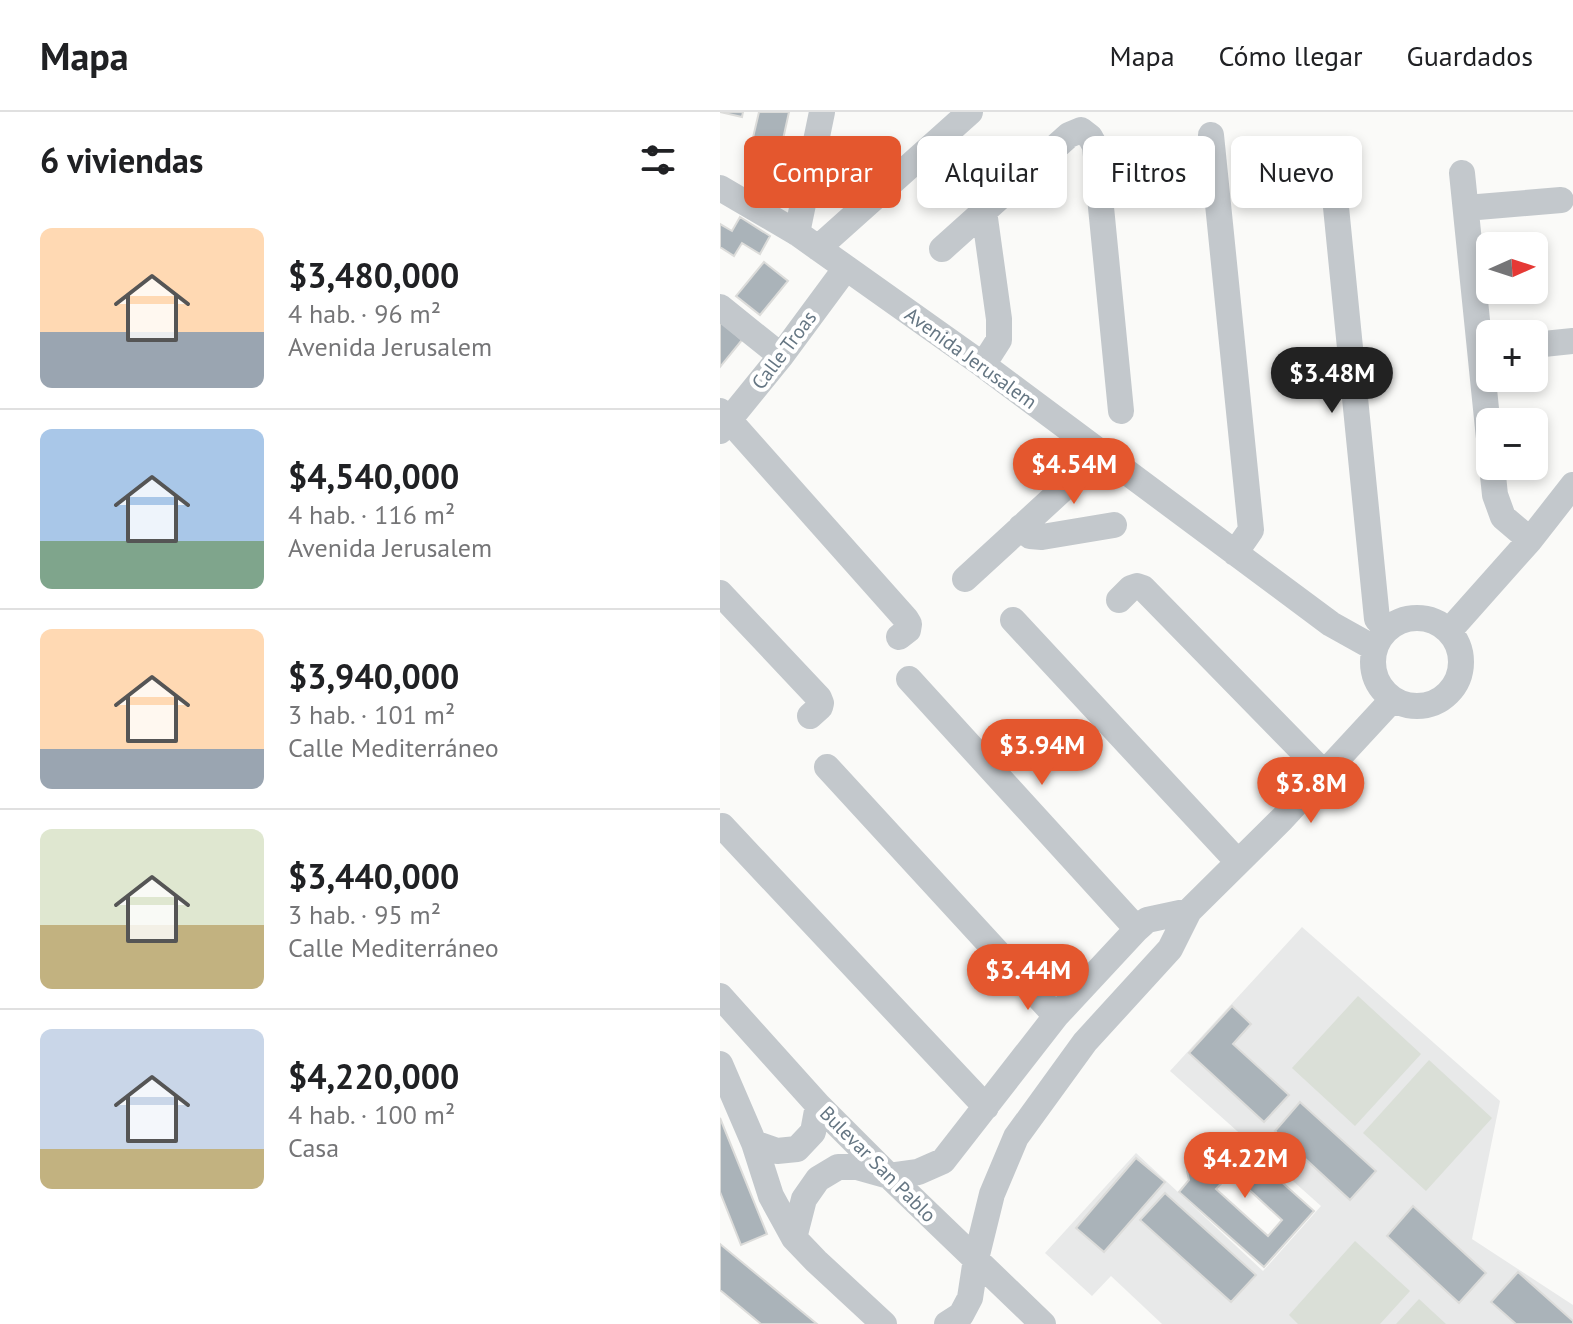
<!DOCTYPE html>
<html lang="es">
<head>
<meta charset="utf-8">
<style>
	body { margin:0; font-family:"PT Sans",sans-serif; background:#f6f6f6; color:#202124; height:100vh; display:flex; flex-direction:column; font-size:30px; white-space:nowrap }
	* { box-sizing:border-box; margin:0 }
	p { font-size:26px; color:#757577 }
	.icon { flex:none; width:44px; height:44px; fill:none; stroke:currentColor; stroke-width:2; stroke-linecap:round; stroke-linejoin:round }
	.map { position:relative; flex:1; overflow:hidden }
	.details { display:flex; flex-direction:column; background:#fff; width:720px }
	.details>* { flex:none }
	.banner { position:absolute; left:24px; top:24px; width:708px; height:72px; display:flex; gap:16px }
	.needle { width:52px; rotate:87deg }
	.controls { position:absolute; left:756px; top:120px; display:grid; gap:16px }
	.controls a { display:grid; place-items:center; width:72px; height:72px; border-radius:12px; background:#fff; box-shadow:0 4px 12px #0003; font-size:40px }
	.price { position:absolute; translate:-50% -68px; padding:0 18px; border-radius:28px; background:#e4572e; color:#fff; font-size:26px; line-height:52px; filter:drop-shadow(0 2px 4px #0008) }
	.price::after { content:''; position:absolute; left:50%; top:48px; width:24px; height:18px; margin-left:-12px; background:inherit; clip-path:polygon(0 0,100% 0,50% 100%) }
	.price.current { background:#222; color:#fff }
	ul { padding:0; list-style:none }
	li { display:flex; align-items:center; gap:24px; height:200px; padding:0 40px }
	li+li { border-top:2px solid #e0e0e0 }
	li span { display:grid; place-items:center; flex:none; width:224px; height:160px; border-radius:12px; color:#555 }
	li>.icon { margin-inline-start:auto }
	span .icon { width:96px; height:96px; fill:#fffc; stroke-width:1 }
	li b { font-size:34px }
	h2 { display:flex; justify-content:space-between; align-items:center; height:96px; padding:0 40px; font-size:34px }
	.tag { padding:0 28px; border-radius:12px; background:#fff; box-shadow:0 4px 12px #0003; font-size:28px; line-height:72px }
	.tag.current { background:#e4572e; color:#fff }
	header { display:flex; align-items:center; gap:48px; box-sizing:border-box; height:112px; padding:0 40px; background:#fff; border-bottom:2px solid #e0e0e0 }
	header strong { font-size:38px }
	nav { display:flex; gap:44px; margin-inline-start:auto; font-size:28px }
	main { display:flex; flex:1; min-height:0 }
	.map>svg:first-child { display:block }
	.built { fill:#e8e9e9 }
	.green { fill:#dadfd7 }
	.building { fill:#aab3b9; stroke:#dcdcda; stroke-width:2; fill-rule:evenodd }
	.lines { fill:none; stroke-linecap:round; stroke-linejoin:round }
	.minor { stroke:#c3c8cc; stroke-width:26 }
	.labels { text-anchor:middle; stroke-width:8; stroke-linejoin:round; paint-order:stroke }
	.street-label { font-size:20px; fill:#657683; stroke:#fff }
</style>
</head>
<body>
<header>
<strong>Mapa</strong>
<nav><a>Mapa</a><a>Cómo llegar</a><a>Guardados</a></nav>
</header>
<main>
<section class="details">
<h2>6 viviendas<svg class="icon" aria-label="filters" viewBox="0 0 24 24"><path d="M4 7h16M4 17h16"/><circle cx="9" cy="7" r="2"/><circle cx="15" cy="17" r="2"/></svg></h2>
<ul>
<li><span style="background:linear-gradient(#ffd9b3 65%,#9aa5b1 0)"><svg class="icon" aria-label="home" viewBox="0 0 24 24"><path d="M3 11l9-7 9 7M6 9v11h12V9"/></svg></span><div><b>$3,480,000</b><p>4 hab. · 96 m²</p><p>Avenida Jerusalem</p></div></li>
<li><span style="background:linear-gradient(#a9c7e8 70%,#7fa58c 0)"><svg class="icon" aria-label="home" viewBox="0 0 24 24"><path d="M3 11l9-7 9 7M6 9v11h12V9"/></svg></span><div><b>$4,540,000</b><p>4 hab. · 116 m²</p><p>Avenida Jerusalem</p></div></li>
<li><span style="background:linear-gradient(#ffd9b3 75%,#9aa5b1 0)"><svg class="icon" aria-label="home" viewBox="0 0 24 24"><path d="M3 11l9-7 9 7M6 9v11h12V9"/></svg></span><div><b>$3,940,000</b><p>3 hab. · 101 m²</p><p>Calle Mediterráneo</p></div></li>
<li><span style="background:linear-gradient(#dfe7d0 60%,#c2b280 0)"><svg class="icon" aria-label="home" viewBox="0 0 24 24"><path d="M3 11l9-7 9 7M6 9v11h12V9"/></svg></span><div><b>$3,440,000</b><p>3 hab. · 95 m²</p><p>Calle Mediterráneo</p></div></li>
<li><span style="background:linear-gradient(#c9d6e8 75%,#c2b280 0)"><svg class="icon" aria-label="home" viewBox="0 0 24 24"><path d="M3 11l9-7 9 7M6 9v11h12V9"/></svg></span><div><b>$4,220,000</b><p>4 hab. · 100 m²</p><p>Casa</p></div></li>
</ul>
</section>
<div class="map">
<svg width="853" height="1212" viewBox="0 0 853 1212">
	<rect width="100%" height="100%" fill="#fafaf8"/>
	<path class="built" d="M582,815L780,989L752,1127L853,1193V1212H442L391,1164L372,1184L325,1141L416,1041L543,1159L601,1094L450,959Z"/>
	<path class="green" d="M638,884L701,942L635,1014L572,956Z
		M709,948L772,1006L706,1079L643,1021Z
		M635,1129L690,1179L660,1212H578L569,1203Z
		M699,1187L726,1212H676Z"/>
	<path class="building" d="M0,0H23L22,5Z
		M39,0H69L60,41L31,34Z
		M20,105L50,124L40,142L22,131L14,144L0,135V112L12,119Z
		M44,150L68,169L40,203L16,184Z
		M0,209L22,228L0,255Z
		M512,894L531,912L513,932L569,983L544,1010L469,941Z
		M580,990L656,1059L630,1088L555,1019Z
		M0,1006L47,1122L21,1133L0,1080Z
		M510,1024L594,1099L544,1155L459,1080L469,1068L467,1059L469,1052L475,1046L483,1043L492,1044ZM511,1061L562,1108L548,1124L496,1077Z
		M416,1046L445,1070L384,1140L356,1116Z
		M445,1081L536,1163L511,1190L420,1108Z
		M693,1094L766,1161L739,1191L667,1124Z
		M0,1132L97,1212H41L0,1178Z
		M798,1160L853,1209V1212H796L771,1190Z"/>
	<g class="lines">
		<path class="minor" d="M491,23L531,418L515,441
			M742,61L770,336
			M613,65L657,507L666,517
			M0,76L77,121L263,253L611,512L654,536
			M746,96L841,88
			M77,121L102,0
			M98,136L250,0
			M222,137L349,23L361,18L370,25L375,34L401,299
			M0,195L61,244
			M814,233L853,229
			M263,253L279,228V207L264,99
			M0,299L9,308L186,507L189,512L188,518L179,525
			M0,319L61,244L126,156
			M772,354L775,383L783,405L810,428
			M301,415L310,424L322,425L394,413
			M245,467L381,342
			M0,481L99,586L101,591L100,595L90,604
			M399,488L411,476L417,474L423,476L604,661
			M653 550a44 44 0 1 1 88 0a44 44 0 1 1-88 0Z
			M293,508L518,750
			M729,519L810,428L853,373
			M189,567L417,817
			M107,655L336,904
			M2,714L266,995
			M0,884L98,993L169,1064L323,1212
			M0,952L34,1031L51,1084L74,1126L96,1149L164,1212
			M34,1031L57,1039L77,1037L93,1020L98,993
			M74,1126L84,1087L98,1067L118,1055H137L169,1064L198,1060L223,1049L336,904L417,817L427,808L469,799
			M227,1212L241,1203L250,1186L256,1147L272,1082L296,1025L365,930L450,837L469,799L562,707L673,587"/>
	</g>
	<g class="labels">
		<g class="street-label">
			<text transform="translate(64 238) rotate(-53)" y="7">Calle Troas</text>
			<text transform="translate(251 246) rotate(36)" y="7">Avenida Jerusalem</text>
			<text transform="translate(158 1052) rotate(45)" y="7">Bulevar San Pablo</text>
		</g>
	</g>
</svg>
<div class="controls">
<a><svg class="needle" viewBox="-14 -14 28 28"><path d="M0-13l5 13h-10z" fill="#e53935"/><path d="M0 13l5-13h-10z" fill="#757577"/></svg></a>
<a>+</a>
<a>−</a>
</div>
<b class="price current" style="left:612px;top:303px">$3.48M</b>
<b class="price" style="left:354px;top:394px">$4.54M</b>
<b class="price" style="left:322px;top:675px">$3.94M</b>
<b class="price" style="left:591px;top:713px">$3.8M</b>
<b class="price" style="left:308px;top:900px">$3.44M</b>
<b class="price" style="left:525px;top:1088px">$4.22M</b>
<div class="banner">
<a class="tag current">Comprar</a>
<a class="tag">Alquilar</a>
<a class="tag">Filtros</a>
<a class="tag">Nuevo</a>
</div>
</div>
</main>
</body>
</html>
